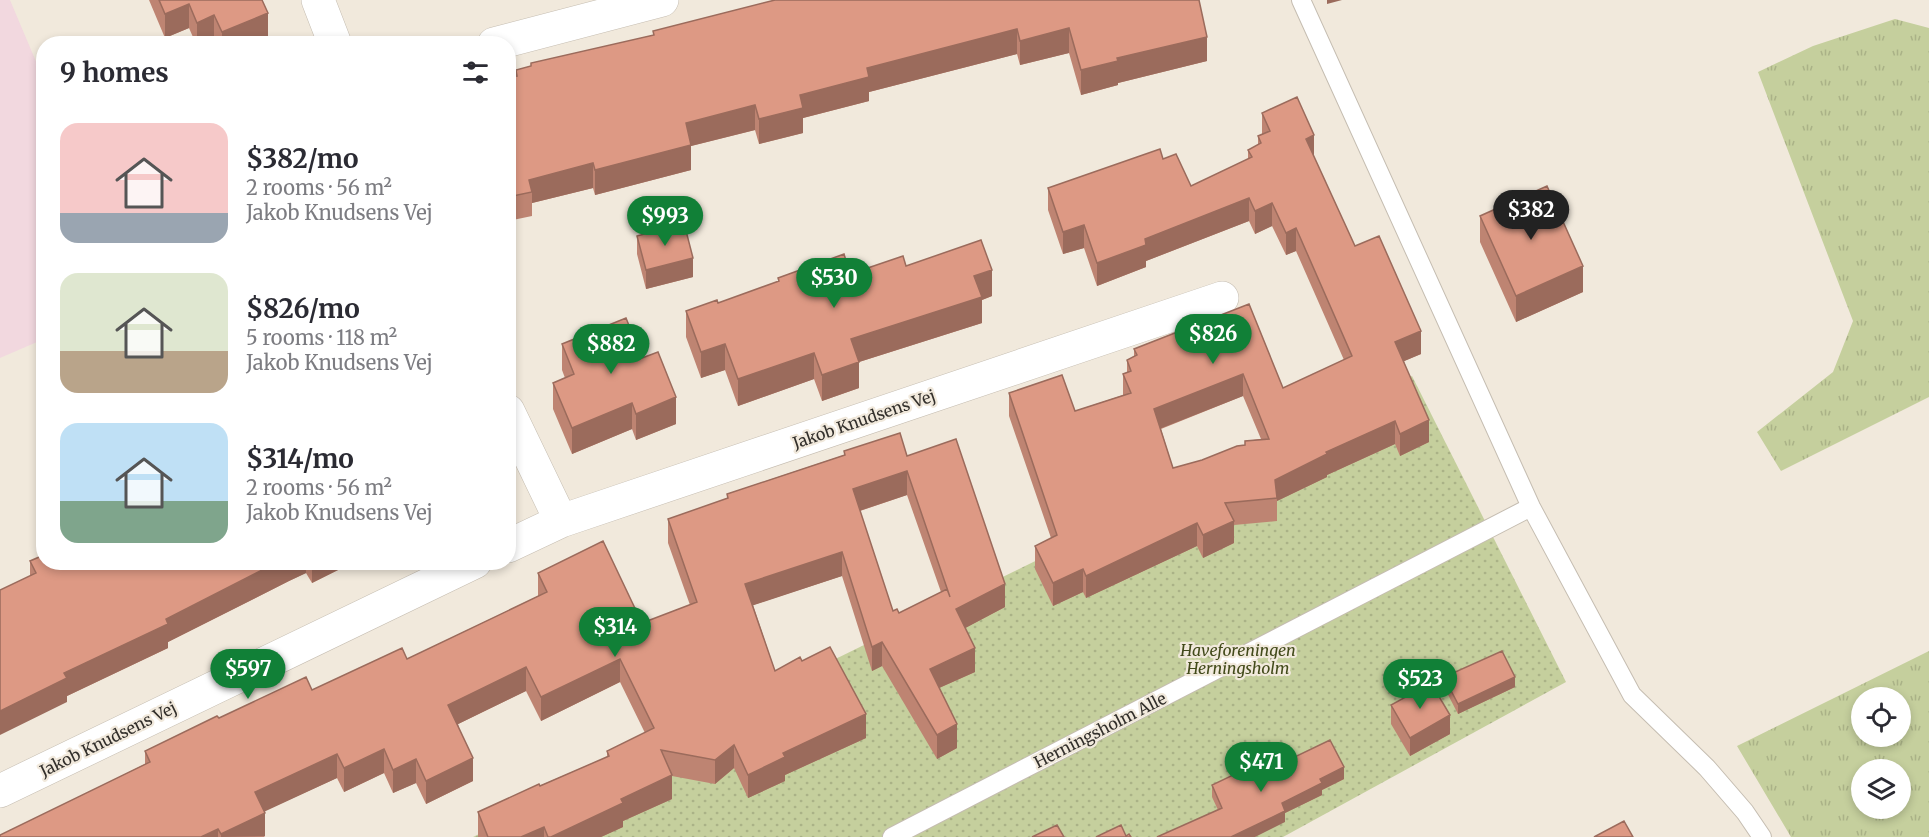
<!DOCTYPE html>
<html lang="en">
<head>
<meta charset="utf-8">
<style>
	body { margin:0; font-family:Merriweather,serif; background:#f2f2f3; color:#2b2b33; height:100vh; display:flex; flex-direction:column; font-size:22px; white-space:nowrap }
	* { box-sizing:border-box; margin:0 }
	p { font-size:20px; color:#7c7c81 }
	.icon { flex:none; width:33px; height:33px; fill:none; stroke:currentColor; stroke-width:2; stroke-linecap:round; stroke-linejoin:round }
	.map { position:relative; flex:1; overflow:hidden }
	.drawer { position:absolute; left:36px; top:36px; width:480px; height:534px; display:flex; flex-direction:column; background:#fff; border-radius:24px; box-shadow:0 3px 9px #0003 }
	.drawer>* { flex:none }
	.buttons { position:absolute; left:1851px; top:687px; display:grid; gap:12px }
	.buttons a { display:grid; place-items:center; width:60px; height:60px; border-radius:50%; background:#fff; box-shadow:0 3px 9px #0003; font-size:30px }
	.price { position:absolute; translate:-50% -51px; padding:0 14px; border-radius:21px; background:#118037; color:#fff; font-size:20px; line-height:39px; filter:drop-shadow(0 2px 3px #0008) }
	.price::after { content:''; position:absolute; left:50%; top:36px; width:18px; height:14px; margin-left:-9px; background:inherit; clip-path:polygon(0 0,100% 0,50% 100%) }
	.price.selected { background:#222; color:#fff }
	ul { padding:0; list-style:none }
	li { display:flex; align-items:center; gap:18px; height:150px; padding:0 24px }
	li span { display:grid; place-items:center; flex:none; width:168px; height:120px; border-radius:18px; color:#555 }
	li>.icon { margin-inline-start:auto }
	span .icon { width:72px; height:72px; fill:#fffc; stroke-width:1 }
	li b { font-size:26px }
	h2 { display:flex; justify-content:space-between; align-items:center; height:72px; padding:0 24px; font-size:26px }
	.map>svg:first-child { display:block }
	.education { fill:#f2d8df }
	.grass { fill:url(#grass-tufts); fill-rule:evenodd }
	.garden { fill:url(#garden-dots) }
	.lines { fill:none; stroke-linecap:round; stroke-linejoin:round }
	.lane-casing { stroke:#c5bdb1; stroke-width:20 }
	.street-casing { stroke:#c5bdb1; stroke-width:34 }
	.lane { stroke:#fff; stroke-width:18 }
	.street { stroke:#fff; stroke-width:33 }
	.wall { fill:#be8472; fill-rule:evenodd }
	.shaded-wall { fill:#9b6b5c }
	.building { fill:#dd9984; stroke:#9b6b5c; stroke-width:1.5; fill-rule:evenodd }
	.labels { text-anchor:middle; stroke-width:4.5; stroke-linejoin:round; paint-order:stroke }
	.street-label { font-size:16px; fill:#322f2b; stroke:#f1e9dc }
	.park-label { font-size:16px; font-style:italic; fill:#424a1a; stroke:#f1e9dc }
</style>
</head>
<body>
<div class="map">
<svg width="1929" height="837" viewBox="0 0 1929 837">
	<defs>
		<pattern id="grass-tufts" width="24" height="20" patternUnits="userSpaceOnUse" patternTransform="scale(1.5)"><rect width="24" height="20" fill="#c5cf9d"/><path d="M3 7l-1-3M5 7V3M7 7l1-3M15 17l-1-3M17 17v-4M19 17l1-3" fill="none" stroke="#aab287"/></pattern>
		<pattern id="garden-dots" width="8" height="8" patternUnits="userSpaceOnUse" patternTransform="scale(1.5)"><rect width="8" height="8" fill="#c5cf9d"/><path d="M2 2h.1M6 6h.1" fill="none" stroke="#aab287" stroke-width="1.8" stroke-linecap="round"/></pattern>
	</defs>
	<rect width="100%" height="100%" fill="#f1e9dc"/>
	<path class="education" d="M0,0H10L43,78L44,339L0,358Z"/>
	<path class="grass" d="M1895,19L1929,28V397L1781,471L1757,432L1833,372L1853,321L1758,72L1813,46Z
		M1929,651V837H1791L1737,746ZM1862,698H1900V736H1862ZM1862,770H1900V808H1862Z"/>
	<path class="garden" d="M1412,376L1566,682L1283,837H473Z"/>
	<g class="lines">
		<g class="lane-casing">
			<path id="lane" d="M1301,0L1531,507L1632,695L1707,768L1745,812L1762,837
				M892,837L1531,507"/>
		</g>
		<g class="street-casing">
			<path id="street" d="M318,0L335,44
				M494,44L662,0
				M508,411L561,521
				M508,546L561,521L1222,298
				M0,791L475,562"/>
		</g>
		<use href="#lane" class="lane"/>
		<use href="#street" class="street"/>
	</g>
	<path class="wall" d="M149,0H262L268,37L252,44H216L214,39L205,44H196L189,28L165,38Z
		M1199,0L1207,61L1118,83V85L1081,95L1069,53L1020,65L1017,54L869,92V101L803,118V133L759,144L755,130L691,146V170L595,195L593,188L532,203V216L508,221V77L516,76V70L653,35V31Z
		M1262,113L1314,157L1355,246L1421,354L1404,361L1429,442L1400,456L1395,444L1327,475V477L1277,501V521L1234,525V543L1203,558L1197,546L1086,598L1083,592L1053,606L1035,569V546L1051,538L1009,416V393L1075,411L1123,395V374L1127,373V360L1134,356V349L1249,304L1283,388L1344,360L1296,251L1286,255L1272,226L1255,234L1249,221L1146,261V267L1097,286L1084,248L1063,254L1048,210V188L1163,159L1191,186L1248,159V150L1258,145V136L1262,135ZM1243,396L1261,439L1245,441V445L1202,460L1173,468L1161,429Z
		M1480,216L1583,292L1516,322L1480,242Z
		M637,236L693,277L646,289L637,254Z
		M906,266L992,296L982,300V323L859,362V388L822,401L814,379L738,406L725,370L701,378L686,337V311L718,303L778,282V278L850,274Z
		M562,344L642,358L676,424L636,440L632,429L572,454L553,409V383L565,378L562,370Z
		M844,451L907,456L1005,607L965,628L975,672L939,688L957,748L937,759L882,666L872,671L842,576L753,605L775,671L802,661L866,738L785,775V781L748,798L734,768L715,784L672,776V799L623,821V827L601,837H478V812L607,757V751L645,733L620,682L541,721L526,691L458,724L473,781L426,804L416,783L393,793L384,773L344,792L337,778L264,811L265,836L264,837H0L145,764V751L219,718L312,690L407,659L538,596V573L642,623L690,605L668,543V519L727,499V494L844,455ZM907,495L941,592L899,613L893,611L860,511Z
		M30,561L44,562H348V565L312,583L306,573L289,581L168,642V648L67,696V702L30,576Z
		M1444,677L1515,687L1458,714L1444,687Z
		M1391,705L1450,734L1410,756L1391,724Z
		M1278,765L1344,779L1322,790V795L1285,813V822L1218,810L1212,797V785Z"/>
	<path class="shaded-wall" d="M1327,0H1342L1327,4Z
		M189,4V28L165,38V14Z
		M268,13V37L252,44H222V32Z
		M214,15V39L205,44H197V23Z
		M1069,28V53L1020,65V41Z
		M1017,29V54L869,92V101L803,118V133L759,144V119L800,95L867,68Z
		M1207,37V61L1118,83V85L1081,95V70L1117,58Z
		M755,105V130L691,146V170L595,195V170L686,123Z
		M1314,135V158L1306,139Z
		M593,163V188L532,203V192L529,180Z
		M1249,198V221L1146,261V267L1097,286V263L1145,239Z
		M1272,203V226L1255,234V211Z
		M1084,225V248L1063,254V232Z
		M1296,228V251L1286,255V233Z
		M693,258V277L646,289V270Z
		M1583,266V292L1516,322V296Z
		M992,270V296L982,300V323L859,362V388L822,401V375L851,339L974,276Z
		M1421,331V354L1395,365V342Z
		M725,344V370L701,378V352Z
		M814,353V379L738,406V379Z
		M1243,374V396L1154,431V409Z
		M676,397V424L636,440V414Z
		M632,403V429L572,454V428Z
		M1429,420V442L1400,456V434Z
		M1395,421V444L1327,475V477L1277,501L1275,480L1326,452Z
		M907,471V495L853,513V489Z
		M1234,521V543L1203,558V535Z
		M1197,523V546L1086,598V576Z
		M842,552V576L745,608V584Z
		M278,562H306V573L289,581L168,642V648L67,696V702L0,735V711L64,673L166,619Z
		M312,562H348V565L312,583Z
		M1083,569V592L1053,606V583Z
		M1005,584V607L956,633V609Z
		M882,642V666L872,671V647Z
		M975,648V672L930,692V669Z
		M620,659V682L541,721V697Z
		M526,667V691L448,729V705Z
		M1515,677V687L1458,714V704Z
		M866,714V738L785,775V781L748,798V775L783,753Z
		M1450,715V734L1410,756V738Z
		M957,724V748L937,759V735Z
		M734,745V768L715,784V760Z
		M384,749V773L344,792V768Z
		M337,754V778L255,816V792Z
		M473,758V781L426,804V781Z
		M416,759V783L393,793V770Z
		M1344,767V779L1322,790V795L1285,813V822L1255,837H1231L1282,803L1320,779Z
		M672,775V799L623,821V827L601,837H551L621,799Z
		M265,813V836L221,837V834Z
		M544,827V837H521Z
		M218,829V837H201Z"/>
	<path class="building" d="M159,0H262L268,13L222,32L214,15L197,23L189,4L165,14Z
		M775,0H1199L1207,37L1117,58L1118,61L1081,70L1069,28L1020,41L1017,29L867,68L869,77L800,95L803,108L759,119L755,105L686,123L691,145L595,170L593,163L529,180L532,192L508,197V77L517,76L516,70L531,66V63L654,35L653,31Z
		M1297,97L1314,135L1306,139L1355,246L1379,236L1421,331L1395,342L1429,420L1400,434L1395,421L1326,452L1327,454L1275,480L1277,498L1225,503L1234,521L1203,535L1197,523L1086,576L1083,569L1053,583L1035,546L1057,535L1009,393L1062,375L1075,411L1131,393L1123,374L1131,371L1127,360L1137,355L1134,349L1249,304L1283,388L1352,356L1296,228L1286,233L1272,203L1255,211L1249,198L1145,239L1146,245L1097,263L1084,225L1063,232L1048,188L1160,149L1163,159L1176,154L1191,186L1252,157L1248,150L1261,143L1258,136L1270,131L1262,113ZM1243,374L1269,439L1245,441V445L1237,446L1202,460L1173,468L1154,409Z
		M1547,186L1583,266L1516,296L1480,216Z
		M684,223L693,258L646,270L637,236Z
		M981,240L992,270L974,276L982,297L851,339L859,362L822,375L814,353L738,379L725,344L701,352L686,311L717,300L718,303L779,281L778,278L844,254L850,274L903,256L906,266Z
		M626,318L642,358L658,352L676,397L636,414L632,403L572,428L553,383L574,374L562,344Z
		M900,433L907,456L956,439L1005,584L956,609L975,648L930,669L957,724L937,735L882,642L872,647L842,552L745,584L775,671L800,657L802,661L830,647L866,714L783,753L785,757L748,775L734,745L715,760L661,750L672,775L621,799L623,803L551,837H548L544,827L521,837H488L478,812L539,784L540,786L609,756L607,751L654,728L620,659L541,697L526,667L448,705L473,758L426,781L416,759L393,770L384,749L344,768L337,754L255,792L265,813L221,834L218,829L201,837H0V835L150,762L145,751L217,716L219,718L306,677L312,690L402,648L407,659L547,592L538,573L603,541L642,623L697,602L668,519L728,498L727,494L845,455L844,451ZM907,471L950,597L947,589L899,613L897,609L893,611L853,489Z
		M44,555V562H278L166,619L168,624L64,673L67,678L0,711V590L36,573L30,561Z
		M1502,651L1515,677L1458,704L1444,677Z
		M1431,683L1450,715L1410,738L1391,705Z
		M1330,740L1344,767L1320,779L1322,783L1282,803L1285,811L1231,837H1157L1222,808L1212,785L1273,756L1278,765Z
		M1624,821L1633,837H1594Z
		M1057,825L1064,837H1032Z
		M1121,825L1126,836L1129,834L1131,837H1096Z"/>
	<g class="labels">
		<g class="street-label">
			<text transform="translate(864 419) rotate(-19)" y="6">Jakob Knudsens Vej</text>
			<text transform="translate(1100 730) rotate(-27)" y="6">Herningsholm Alle</text>
			<text transform="translate(108 739) rotate(-26)" y="6">Jakob Knudsens Vej</text>
		</g>
		<g class="park-label">
			<text x="1238" y="656">Haveforeningen<tspan x="1238" dy="18">Herningsholm</tspan></text>
		</g>
	</g>
</svg>
<div class="buttons">
<a><svg class="icon" aria-label="locate" viewBox="0 0 24 24"><circle cx="12" cy="12" r="6"/><path d="M12 2v4M12 18v4M2 12h4M18 12h4"/></svg></a>
<a><svg class="icon" aria-label="layers" viewBox="0 0 24 24"><path d="M12 4l9 5-9 5-9-5zM3 14l9 5 9-5"/></svg></a>
</div>
<b class="price selected" style="left:1531px;top:241px">$382</b>
<b class="price" style="left:665px;top:247px">$993</b>
<b class="price" style="left:834px;top:309px">$530</b>
<b class="price" style="left:1213px;top:365px">$826</b>
<b class="price" style="left:611px;top:375px">$882</b>
<b class="price" style="left:615px;top:658px">$314</b>
<b class="price" style="left:248px;top:700px">$597</b>
<b class="price" style="left:1420px;top:710px">$523</b>
<b class="price" style="left:1261px;top:793px">$471</b>
<section class="drawer">
<h2>9 homes<svg class="icon" aria-label="filters" viewBox="0 0 24 24"><path d="M4 7h16M4 17h16"/><circle cx="9" cy="7" r="2"/><circle cx="15" cy="17" r="2"/></svg></h2>
<ul>
<li><span style="background:linear-gradient(#f6c9c9 75%,#9aa5b1 0)"><svg class="icon" aria-label="home" viewBox="0 0 24 24"><path d="M3 11l9-7 9 7M6 9v11h12V9"/></svg></span><div><b>$382/mo</b><p>2 rooms · 56 m²</p><p>Jakob Knudsens Vej</p></div></li>
<li><span style="background:linear-gradient(#dfe7d0 65%,#b9a48a 0)"><svg class="icon" aria-label="home" viewBox="0 0 24 24"><path d="M3 11l9-7 9 7M6 9v11h12V9"/></svg></span><div><b>$826/mo</b><p>5 rooms · 118 m²</p><p>Jakob Knudsens Vej</p></div></li>
<li><span style="background:linear-gradient(#bfe0f5 65%,#7fa58c 0)"><svg class="icon" aria-label="home" viewBox="0 0 24 24"><path d="M3 11l9-7 9 7M6 9v11h12V9"/></svg></span><div><b>$314/mo</b><p>2 rooms · 56 m²</p><p>Jakob Knudsens Vej</p></div></li>
</ul>
</section>
</div>
</body>
</html>
